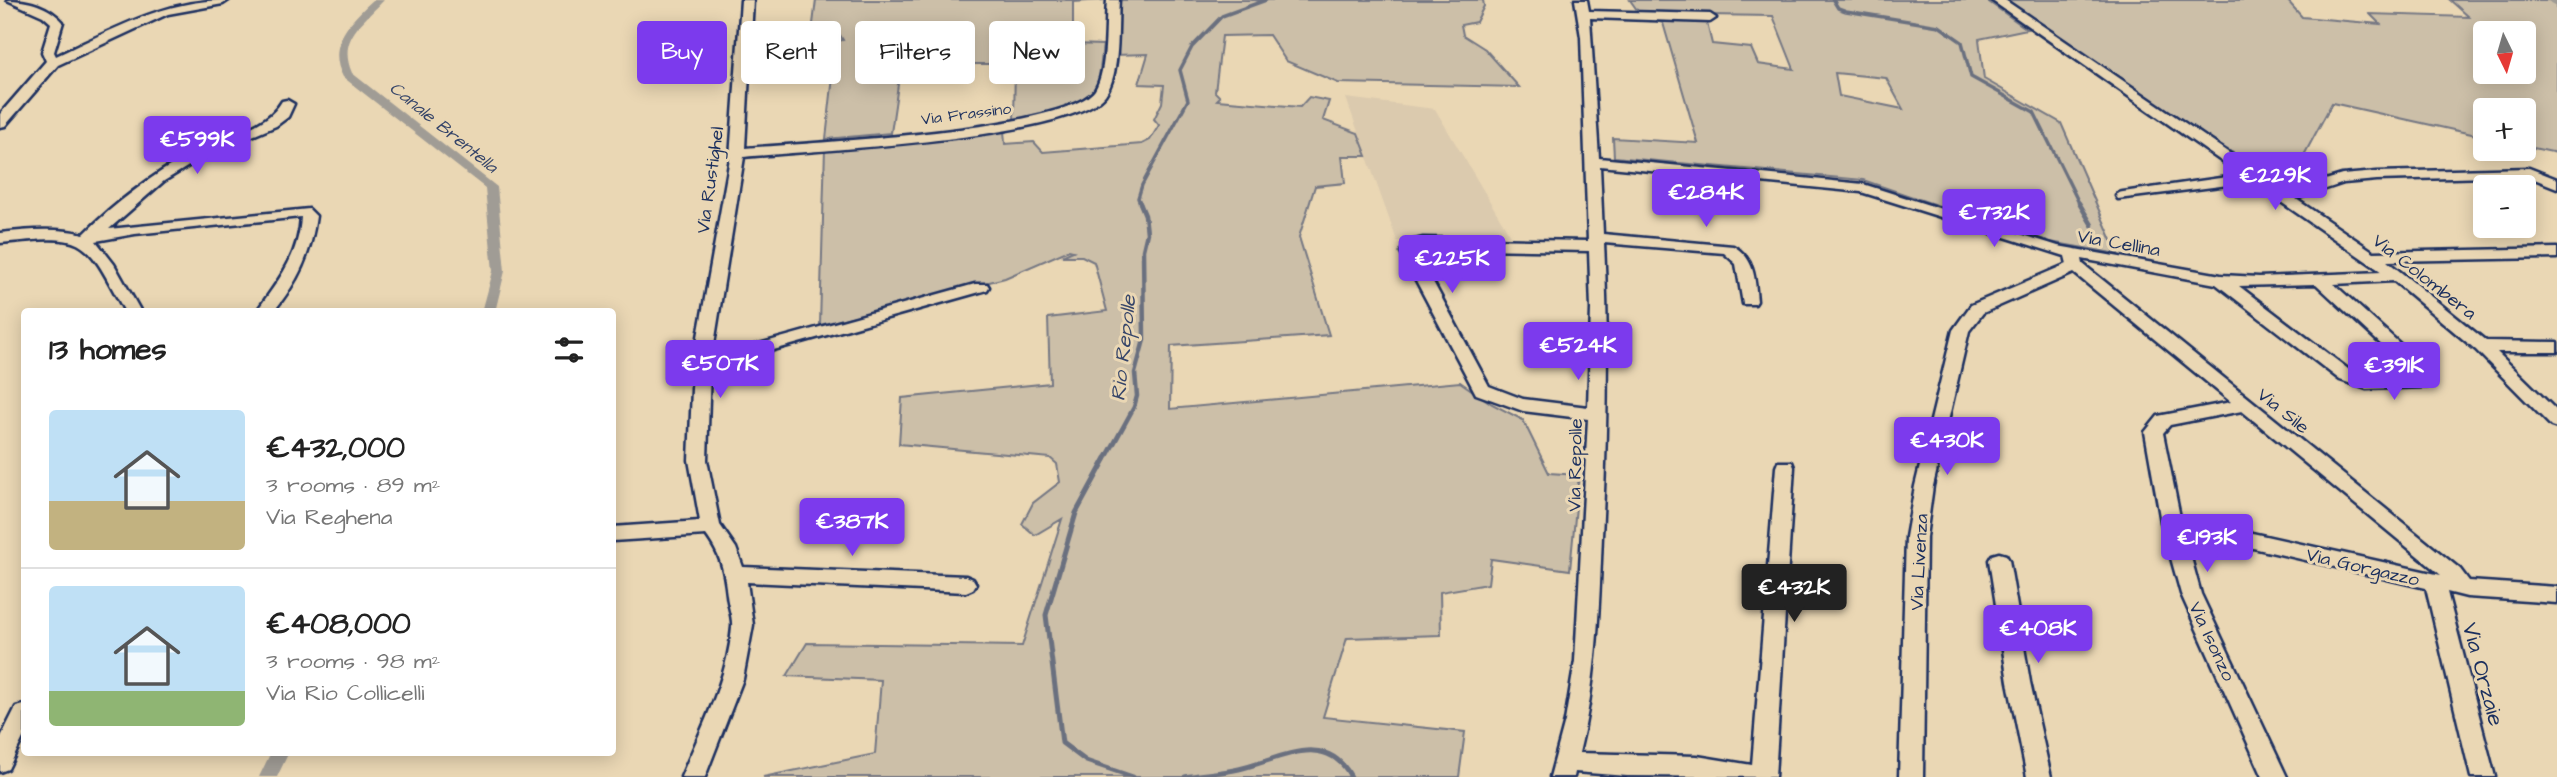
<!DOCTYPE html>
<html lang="en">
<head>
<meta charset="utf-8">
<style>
	body { margin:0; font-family:"Architects Daughter",sans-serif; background:#f6f6f6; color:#222; height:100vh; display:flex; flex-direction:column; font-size:26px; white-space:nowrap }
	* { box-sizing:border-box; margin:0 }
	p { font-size:23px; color:#767676 }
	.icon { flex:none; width:38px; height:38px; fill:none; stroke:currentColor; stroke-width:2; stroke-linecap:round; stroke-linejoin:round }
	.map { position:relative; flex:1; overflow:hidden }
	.details { position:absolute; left:21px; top:308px; width:595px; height:448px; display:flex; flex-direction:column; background:#fff; border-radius:7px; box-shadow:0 4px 18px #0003 }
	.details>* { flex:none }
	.guide { position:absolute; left:637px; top:21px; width:665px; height:63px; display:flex; gap:14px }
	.needle { width:46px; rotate:175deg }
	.buttons { position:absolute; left:2473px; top:21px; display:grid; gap:14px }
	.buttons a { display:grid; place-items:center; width:63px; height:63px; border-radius:7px; background:#fff; box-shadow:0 4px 18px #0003; font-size:35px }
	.price { position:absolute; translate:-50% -60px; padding:0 16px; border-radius:7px; background:#7c3aed; color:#fff; font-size:23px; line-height:46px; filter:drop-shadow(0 2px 4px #0008) }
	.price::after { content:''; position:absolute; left:50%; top:42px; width:21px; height:16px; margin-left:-10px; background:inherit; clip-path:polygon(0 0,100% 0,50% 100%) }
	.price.active { background:#222; color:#fff }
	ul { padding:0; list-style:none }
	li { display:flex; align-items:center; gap:21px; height:175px; padding:0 28px }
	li+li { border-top:2px solid #e0e0e0 }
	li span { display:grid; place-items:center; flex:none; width:196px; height:140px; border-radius:7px; color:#555 }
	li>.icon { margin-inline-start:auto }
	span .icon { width:84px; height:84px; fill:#fffc; stroke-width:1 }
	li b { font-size:30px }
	h2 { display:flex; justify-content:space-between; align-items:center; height:84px; padding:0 28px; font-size:30px }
	.tag { padding:0 24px; border-radius:7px; background:#fff; box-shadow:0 4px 18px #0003; font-size:24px; line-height:63px }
	.tag.active { background:#7c3aed; color:#fff }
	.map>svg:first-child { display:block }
	.built { fill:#dbcaae }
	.green { fill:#ccbfa8; stroke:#747783; stroke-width:2; fill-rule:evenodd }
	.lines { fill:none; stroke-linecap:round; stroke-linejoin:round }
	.stream-far2 { stroke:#6b707f; stroke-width:3.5 }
	.stream-far1 { stroke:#6b707f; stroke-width:4.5 }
	.stream { stroke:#6b707f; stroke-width:5 }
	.canal { fill:#a09c95; fill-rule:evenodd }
	.river { fill:#a09c95; fill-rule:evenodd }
	.minor-casing { stroke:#1b2f5e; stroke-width:5 }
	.minor { fill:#ead7b4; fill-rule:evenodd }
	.labels { text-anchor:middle; stroke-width:6; stroke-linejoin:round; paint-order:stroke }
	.far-street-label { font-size:16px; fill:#1b2f5e; stroke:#ead7b4 }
	.far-water-label { font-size:18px; font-style:italic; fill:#364569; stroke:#ead7b4 }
	.street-label { font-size:19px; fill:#1b2f5e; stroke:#ead7b4 }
	.water-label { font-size:21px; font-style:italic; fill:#364569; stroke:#ead7b4 }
	.near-street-label { font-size:23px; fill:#1b2f5e; stroke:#ead7b4 }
</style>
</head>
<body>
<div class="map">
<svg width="2557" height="777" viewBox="0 0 2557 777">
	<rect width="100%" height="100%" fill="#ead7b4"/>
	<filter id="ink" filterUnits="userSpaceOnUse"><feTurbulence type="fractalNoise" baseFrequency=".0143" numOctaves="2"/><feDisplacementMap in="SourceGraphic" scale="14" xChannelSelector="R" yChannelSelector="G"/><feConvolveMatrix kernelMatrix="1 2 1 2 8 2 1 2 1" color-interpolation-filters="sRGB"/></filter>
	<g filter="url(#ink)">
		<path class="built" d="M1346,98L1435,109L1511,237L1397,241Z"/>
		<path class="green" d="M816,0H1104L1073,2V44L1103,45C1101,57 1101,72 1097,84C1088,108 1036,119 1014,122L1015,64H967L969,34L905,36L891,133L826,139L837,41L843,40L838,32H812Z
			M1118,0H1483L1484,6L1476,22L1461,25L1463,35L1485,49L1519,87L1338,83L1286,61L1269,35L1222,36L1215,92L1220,97L1217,100L1300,107L1309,97L1329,101L1323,120L1358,133L1367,156H1342L1345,183L1315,186L1299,237L1329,335L1171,346L1170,409L1460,382L1492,404L1523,420L1549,473L1579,475L1570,570L1491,559L1488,584L1440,592L1441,635L1347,638L1323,717L1465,732L1459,777H763L875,754L881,680L787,676L807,643L1022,646L1062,519L1035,535L1022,524L1033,503L1060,482L1057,464L1050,458L899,444L902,398L1050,383L1048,318L1107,311L1094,262L1082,256H1062L1073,251L1069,250L1005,278L820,325L825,148L1004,130L1005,144L1034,142L1043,152L1142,144L1150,140L1159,125L1154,119L1162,103L1164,85L1139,84L1148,54L1114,55Z
			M1630,0H1986L2027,29L1979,39L1984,79L2061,123L2118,254L2039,240L1863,180L1614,157L1613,138L1698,143L1663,23L1642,17ZM1705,15L1773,16L1794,69L1758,64L1751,48L1712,44ZM1835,73L1886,78L1903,109L1839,96Z
			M2006,0H2287L2302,17L2380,24L2370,14L2469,17L2450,0H2557V153L2524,146V110H2485V137L2332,103L2288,185L2218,144L2026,18ZM2485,33H2524V72H2485Z"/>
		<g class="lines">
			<path class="stream-far2" d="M1833,0L1838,8L1846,11L1939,26L1962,42L1971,77L2034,112L2080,205
				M1141,205L1138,198L1142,185L1188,100L1180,70L1192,47L1222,16L1266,0"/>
			<path class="stream-far1" d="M2079,203L2092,225
				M1105,460L1134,407L1137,396L1135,373L1144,340L1143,250L1147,233L1145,215L1140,203"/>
			<path class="stream" d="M1106,458L1076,513L1046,615L1062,743L1086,761L1133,777
				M1185,777C1203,774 1221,773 1239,769C1279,760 1326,729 1351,777"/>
			<path class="canal" d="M373,0H384C363,23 337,38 352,73L497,187L505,271L495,312H482L493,271L485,188L343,77C326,45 350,21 373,0Z
				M271,752H289L277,777H259Z"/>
			<path class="river" d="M2546,0H2557V6Z"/>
			<g class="minor-casing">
				<path id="minor" d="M7,0C28,0 49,6 63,22L54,52L56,56C115,29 163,0 229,0L223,4L168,14L58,65L5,126L0,127V114L46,61L42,52L51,23L43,16Z
					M741,0H753L745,148C804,143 1066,131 1095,90C1108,70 1105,23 1107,0H1119C1117,25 1121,74 1105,95C1069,140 810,150 744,157L712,357L975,284H987L989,287L987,290L710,368L707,460L720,525L736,548L743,567L966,576L973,579L976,584L973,589L966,592L747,582L753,625L743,679L705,777H681C701,729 728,679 732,627C733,617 728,606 727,595C724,569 721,556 706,535L612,541V527L700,521L689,460L693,365L730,158Z
					M1575,0H1587L1589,11L1710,14L1716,18L1710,22L1590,18L1599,158L1863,184L2058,246L2221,275L2259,277L2382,272L2252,182L2118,199L2116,196L2118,193L2123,192L2241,175L1991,0H2005L2286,192L2342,175L2377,172L2529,168L2557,179V188L2527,176L2377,180L2344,183L2296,199L2374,252L2557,248V258L2387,261L2486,341L2557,342V352H2497L2557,411V428L2551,426L2476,350L2394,281L2334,284L2429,370L2432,374L2427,387L2366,389L2340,380L2216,284L2082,259L2083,264L2460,569L2469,581L2557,587V603L2467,597L2447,592L2495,777H2471L2426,588L2184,532L2201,594L2287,777H2263L2181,594L2161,522L2145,432L2158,416L2231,402L2074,273L1983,313L1969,331L1933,486L1926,537L1923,777H1899L1906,537L1915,486L1953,330L1971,305L2067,264L2065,256L1861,192L1600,166L1603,234L1733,246C1755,258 1755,279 1757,301L1755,304H1743L1736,264L1724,253L1604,243C1609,341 1607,439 1602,536C1599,610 1597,681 1579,753L1697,756L1752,765L1776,467L1778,462H1792L1794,467L1775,777L1627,776L1575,772L1574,777H1550L1565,721L1575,661L1588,419L1523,411L1476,394L1401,252L1406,242L1423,238L1588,241L1581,37ZM1418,248L1589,251L1591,309L1588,407L1523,399L1489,386L1417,252ZM2316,284L2414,375V377H2367L2352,372L2239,286ZM2242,411L2441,575L2180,517L2163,433L2170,425Z
					M287,100L294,104L288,117L276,126L205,156L164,181L109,229L309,209L316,216C311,254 298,282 273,312H256C278,281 299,256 301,217L135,234L96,241L114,264L141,312H125C84,235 87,234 0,243V233C29,230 56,227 84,234C115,203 153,175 191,153C220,135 264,132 282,101Z
					M1999,553L2006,555L2009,560L2030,682L2051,777H2027L2008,682L1989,560L1992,555Z
					M24,705V736L8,769L0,772V739L16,707Z"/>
			</g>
			<use href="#minor" class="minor"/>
		</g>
	</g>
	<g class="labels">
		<g class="far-street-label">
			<text transform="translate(966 113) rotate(-7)" y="6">Via Frassino</text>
		</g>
		<g class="far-water-label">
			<text transform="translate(444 127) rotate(39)" y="6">Canale Brentella</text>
		</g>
		<g class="street-label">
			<text transform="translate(709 180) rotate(-82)" y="7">Via Rustighel</text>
			<text transform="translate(2119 242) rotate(10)" y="7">Via Cellina</text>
			<text transform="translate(2425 276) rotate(38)" y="7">Via Colombera</text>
			<text transform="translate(2284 410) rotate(39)" y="7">Via Sile</text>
			<text transform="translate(1574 465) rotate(-89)" y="7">Via Repolle</text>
			<text transform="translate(1918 562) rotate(-87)" y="7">Via Livenza</text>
			<text transform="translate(2363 566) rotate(13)" y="7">Via Gorgazzo</text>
			<text transform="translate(2213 641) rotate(65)" y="7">Via Isonzo</text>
		</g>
		<g class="water-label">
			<text transform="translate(1123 348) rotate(-84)" y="7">Rio Repolle</text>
		</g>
		<g class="near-street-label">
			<text transform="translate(2484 674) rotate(75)" y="8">Via Orzaie</text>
		</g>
	</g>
</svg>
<div class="buttons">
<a><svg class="needle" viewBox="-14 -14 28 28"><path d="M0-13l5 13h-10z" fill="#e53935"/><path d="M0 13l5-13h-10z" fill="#767676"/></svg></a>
<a>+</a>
<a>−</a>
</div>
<b class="price" style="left:197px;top:176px">€599K</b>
<b class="price" style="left:2275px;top:212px">€229K</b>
<b class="price" style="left:1706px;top:229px">€284K</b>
<b class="price" style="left:1994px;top:249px">€732K</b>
<b class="price" style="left:1452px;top:295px">€225K</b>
<b class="price" style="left:1578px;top:382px">€524K</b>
<b class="price" style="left:720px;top:400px">€507K</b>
<b class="price" style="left:2394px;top:402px">€391K</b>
<b class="price" style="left:1947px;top:477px">€430K</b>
<b class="price" style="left:852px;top:558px">€387K</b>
<b class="price" style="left:2207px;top:574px">€193K</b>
<b class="price active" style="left:1794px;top:624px">€432K</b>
<b class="price" style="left:2038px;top:665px">€408K</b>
<div class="guide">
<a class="tag active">Buy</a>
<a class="tag">Rent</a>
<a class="tag">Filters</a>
<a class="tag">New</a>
</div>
<section class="details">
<h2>13 homes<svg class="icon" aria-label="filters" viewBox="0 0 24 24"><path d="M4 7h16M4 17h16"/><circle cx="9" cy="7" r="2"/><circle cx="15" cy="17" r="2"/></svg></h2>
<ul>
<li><span style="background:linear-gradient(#bfe0f5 65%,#c2b280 0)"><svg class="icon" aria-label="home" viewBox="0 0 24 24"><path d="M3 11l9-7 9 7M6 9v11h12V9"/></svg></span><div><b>€432,000</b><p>3 rooms · 89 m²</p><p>Via Reghena</p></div></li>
<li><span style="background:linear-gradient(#bfe0f5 75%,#8fb573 0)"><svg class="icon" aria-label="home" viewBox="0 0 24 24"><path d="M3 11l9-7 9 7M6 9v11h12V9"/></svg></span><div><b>€408,000</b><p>3 rooms · 98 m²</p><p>Via Rio Collicelli</p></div></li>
</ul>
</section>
</div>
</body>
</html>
